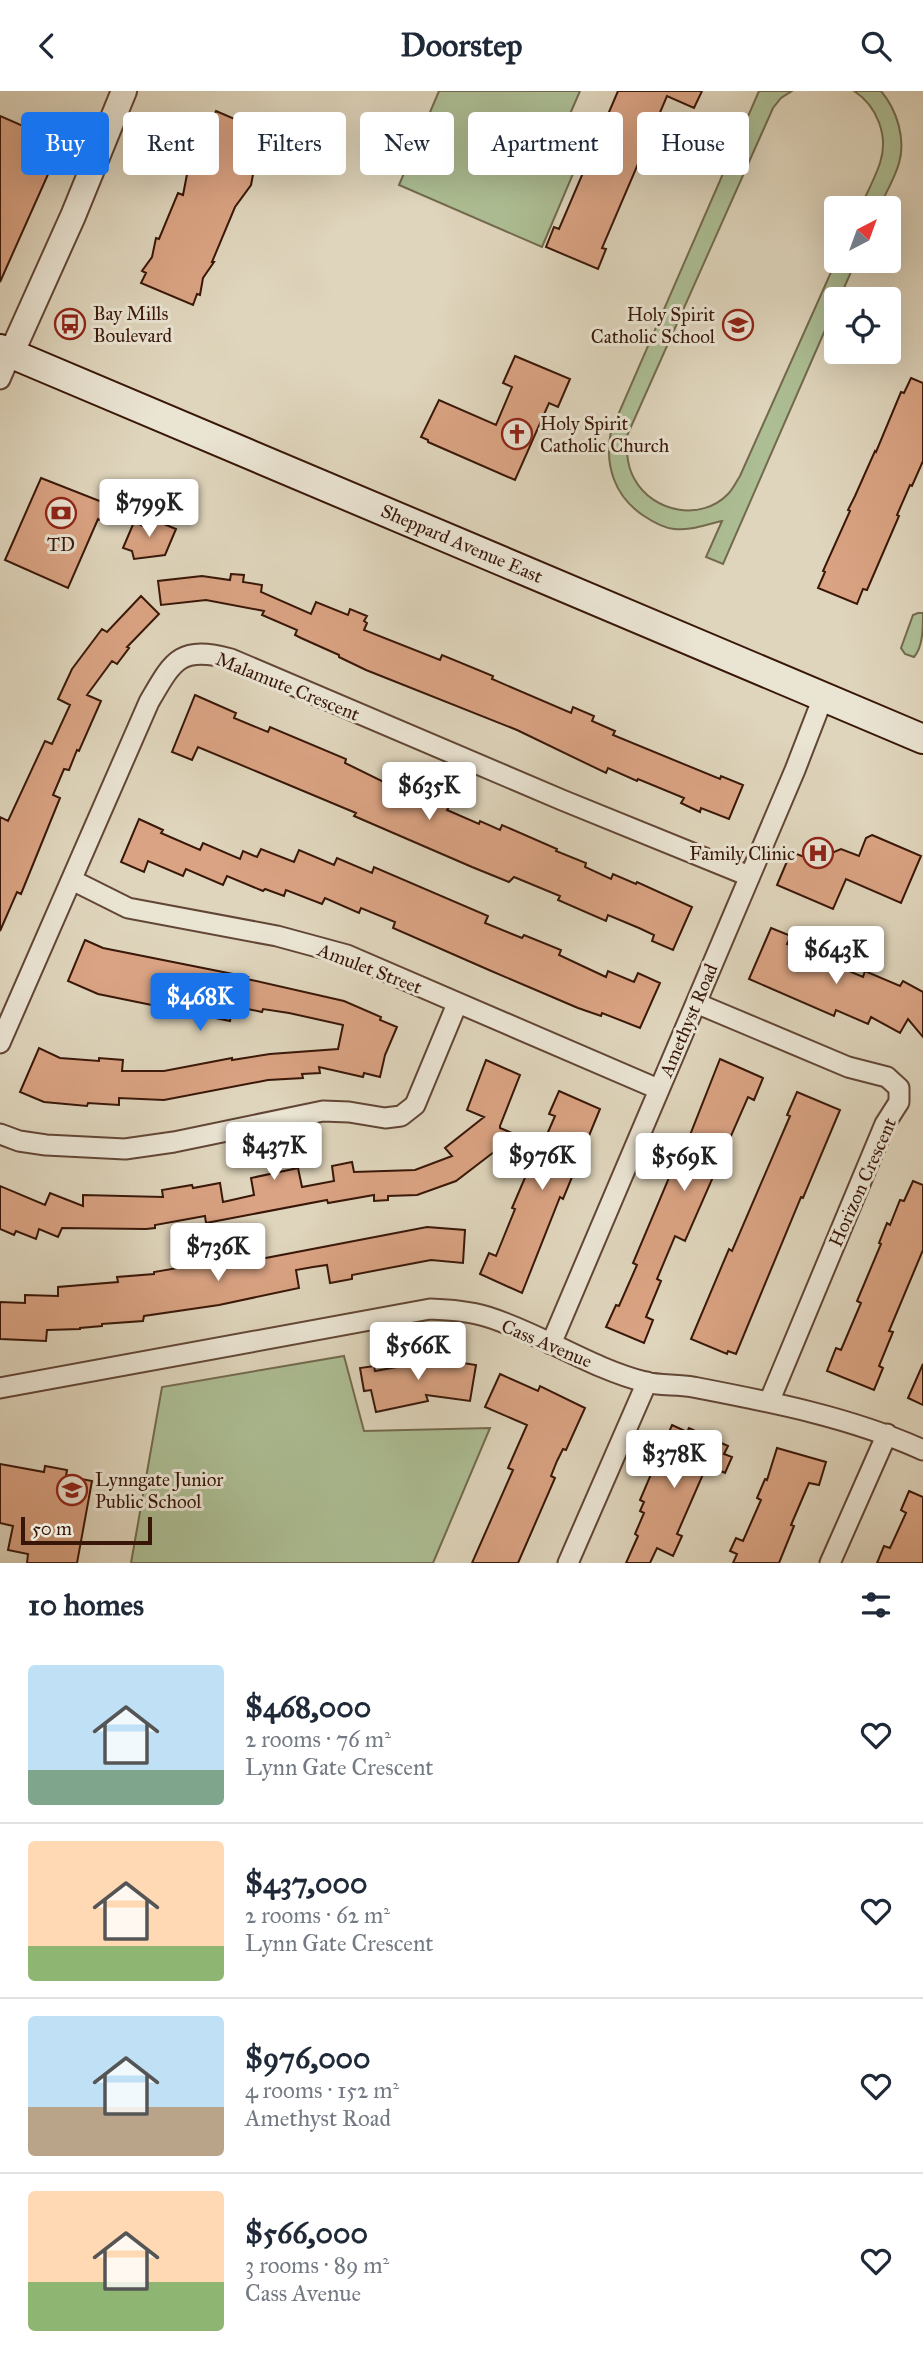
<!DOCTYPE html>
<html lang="en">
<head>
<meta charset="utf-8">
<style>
	body { margin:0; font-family:"IM FELL Great Primer",serif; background:#f2f2f3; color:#1f2937; height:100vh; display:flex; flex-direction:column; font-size:26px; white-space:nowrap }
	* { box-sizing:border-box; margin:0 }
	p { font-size:23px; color:#747a83 }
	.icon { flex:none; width:38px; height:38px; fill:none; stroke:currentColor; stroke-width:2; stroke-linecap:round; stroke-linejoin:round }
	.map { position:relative; height:1472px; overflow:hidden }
	.drawer { display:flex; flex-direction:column; background:#fff; flex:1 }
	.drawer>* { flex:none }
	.top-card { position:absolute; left:21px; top:21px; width:882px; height:63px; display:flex; gap:14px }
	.needle { width:46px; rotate:41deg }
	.buttons { position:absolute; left:824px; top:105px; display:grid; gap:14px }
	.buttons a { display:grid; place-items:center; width:77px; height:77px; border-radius:7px; background:#fff; box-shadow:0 7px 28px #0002; font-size:35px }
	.scale { position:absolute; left:21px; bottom:18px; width:131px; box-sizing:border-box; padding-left:7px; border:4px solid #391708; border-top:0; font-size:19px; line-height:24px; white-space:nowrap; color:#391708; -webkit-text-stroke:5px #eae4d3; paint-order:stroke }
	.price { position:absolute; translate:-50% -60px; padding:0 16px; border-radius:7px; background:#fff; color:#222; font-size:23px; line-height:46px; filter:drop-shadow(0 2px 4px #0008) }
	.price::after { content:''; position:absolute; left:50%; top:42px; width:21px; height:16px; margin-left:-10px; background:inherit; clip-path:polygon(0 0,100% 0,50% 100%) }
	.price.selected { background:#1a73e8; color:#fff }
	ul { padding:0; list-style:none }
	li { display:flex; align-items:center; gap:21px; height:175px; padding:0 28px }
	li+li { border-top:2px solid #e0e1e3 }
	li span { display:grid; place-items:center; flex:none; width:196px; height:140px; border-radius:7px; color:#555 }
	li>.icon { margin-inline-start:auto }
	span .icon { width:84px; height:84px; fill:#fffc; stroke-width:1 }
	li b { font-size:30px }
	h2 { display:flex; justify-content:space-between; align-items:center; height:84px; padding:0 28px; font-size:30px }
	.pill { padding:0 24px; border-radius:7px; background:#fff; box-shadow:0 7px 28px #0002; font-size:24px; line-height:63px }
	.pill.selected { background:#1a73e8; color:#fff }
	header { display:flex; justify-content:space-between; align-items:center; height:91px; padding:0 28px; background:#fff; font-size:32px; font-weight:700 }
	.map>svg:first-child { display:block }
	.green { fill:#adbe94; stroke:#736a4e; stroke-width:2 }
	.building { fill:#daa383; stroke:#391708; stroke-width:2 }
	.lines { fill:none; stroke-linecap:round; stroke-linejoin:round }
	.minor-casing { stroke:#624635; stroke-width:23 }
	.tertiary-casing { stroke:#624635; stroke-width:28 }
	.secondary-casing { stroke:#391708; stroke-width:32 }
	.minor { stroke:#eae4d3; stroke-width:19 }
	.tertiary { stroke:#eae4d3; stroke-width:24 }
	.secondary { stroke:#eae4d3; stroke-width:28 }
	.labels { text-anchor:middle; stroke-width:6; stroke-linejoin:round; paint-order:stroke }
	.poi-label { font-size:19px; fill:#391708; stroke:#eae4d3; text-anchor:start }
	.street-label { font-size:19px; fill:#391708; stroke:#eae4d3 }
</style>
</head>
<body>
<header><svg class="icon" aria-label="back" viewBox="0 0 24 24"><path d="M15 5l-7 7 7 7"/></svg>Doorstep<svg class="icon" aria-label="search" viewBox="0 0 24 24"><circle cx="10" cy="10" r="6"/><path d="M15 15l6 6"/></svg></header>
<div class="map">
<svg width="923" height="1472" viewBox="0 0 923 1472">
	<rect width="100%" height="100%" fill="#dfd5bc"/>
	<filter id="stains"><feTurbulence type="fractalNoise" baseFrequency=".00286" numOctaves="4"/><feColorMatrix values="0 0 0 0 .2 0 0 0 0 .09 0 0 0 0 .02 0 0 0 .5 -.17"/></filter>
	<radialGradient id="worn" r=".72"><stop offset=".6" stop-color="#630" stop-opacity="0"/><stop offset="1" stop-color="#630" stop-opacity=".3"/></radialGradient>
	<path class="green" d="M439,0H580L560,46L584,57L542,156L399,94Z
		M759,0H792L781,7L773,17L626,347C627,362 627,376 635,389C653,421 701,431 728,403C733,398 736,391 740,385L836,170H856L839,208H836V214L723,473L706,466L722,430C707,433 691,440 674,438C664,437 653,431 644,425C615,406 604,375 611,340Z
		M854,0H881C897,19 906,48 899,72C895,87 885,103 879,117H860C867,102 875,87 880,72C889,45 877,15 854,0Z
		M918,522H923C923,537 923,556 914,566L905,563L901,557L913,524Z
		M344,1265L364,1340L490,1337L433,1472H131L162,1296Z"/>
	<path class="building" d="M618,0H702L694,17L667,5L602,157L606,158L598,178L546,156L554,136L559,138Z
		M216,20L267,42L262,53L265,54L256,68L251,94L235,116L212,171H214L203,187L200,204L197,203L193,214L141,192L146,182L142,180L152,166L156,147L159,148L178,102L183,104L190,68L205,47L208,30L211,31Z
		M0,25L62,52L0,191Z
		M515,265L570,288L558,316L549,312L515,389L428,351V349L421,346L439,309L496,334L512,296L503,292Z
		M911,287L923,292V370L912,395L910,394L897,424L899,425L867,499L863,498L857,513L818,497L825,481L823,480L850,420L848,419L855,405L875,360L876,361L901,301L904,302Z
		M41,387L115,416L108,432L98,428L68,497L5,469Z
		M147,426L176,438L165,464L134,468L132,460L123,457L134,431L143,435Z
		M231,483L244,484L243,491L262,494L261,501L311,523L316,511L348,524L350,518L367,525L364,530L367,532L364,539L440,569L442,564L493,585L492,588L571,622L573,616L594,625L592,630L615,640L613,644L720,688L721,685L743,694L729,728L701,717L700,721L681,712L684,707L638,688L637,690L608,677L606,682L517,639L366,579L339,566V564L301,547L295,544L297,539L262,524L264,520L206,509L161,514L158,490L202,485L230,489Z
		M141,505L159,523L127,556L129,557L117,573L112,570L87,604L101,610L79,660L77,659L69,679L64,678L53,704L60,707L21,803L17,801L0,840V726L8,730L45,650L52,653L70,614L58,608L72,578L102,538L107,541Z
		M195,604L236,622L234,627L268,641L270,636L346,668L345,672L408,703L410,700L433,709L449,716L447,719L479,733L480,730L500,739L502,734L557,758L556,760L586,772L585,776L611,788L613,783L636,793L637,791L692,816L673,859L652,850L654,844L639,837L608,824L606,830L558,809L560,805L514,786L509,791L472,776L354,725L356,722L198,656L192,669L172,661Z
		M139,728L163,739L161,742L200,759L203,752L240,768L243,760L257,766L261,758L294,771L299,759L334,774L337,767L372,782L374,776L488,825L485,832L522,847L524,844L561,859L559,864L606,886L608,880L634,891L638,882L660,892L640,937L602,922L601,925L578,917L489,879L393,837L395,831L361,817L359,822L325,807L322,813L286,799L284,805L265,798L263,800L227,785L223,794L186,778L183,785L148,770L144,781L121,771Z
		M872,744L921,765L901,812L846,788L833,818L777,794L788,768L797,763L804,766L820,761L827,764L841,758L859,765L866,747Z
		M771,837L791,845L787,853L820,868L863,886L865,880L900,895L903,890L923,901V946L908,928L900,942L871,926L868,933L836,919L834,925L749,888Z
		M85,849L103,857L248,886L247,888L344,910L381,926L380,929L397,936L385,964L380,986L364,982L363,986L319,976L320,982L302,983L303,987L268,989L164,1009L119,1007V1014L88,1012L87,1015L44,1011L20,1001L39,957L60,967L99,970V967L123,969L122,980H164L232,967V969L270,963L338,958L343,934L289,922L263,918L262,921L233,915L230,930L98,903L68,890Z
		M720,968L763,987L754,1009L748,1006L685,1150L675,1145L657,1188L661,1190L646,1226L653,1229L644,1252L606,1236L616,1214L619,1215L637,1174L633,1172L676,1070L678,1071L690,1044Z
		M486,969L520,984L500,1035V1037L512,1042L506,1055L503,1054L456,1090L417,1104L388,1105V1109L374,1110V1104L328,1112L327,1109L206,1132L205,1125L155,1134V1137L146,1138L62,1137L58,1146L39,1138L36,1148L16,1140L14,1144L0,1138V1095L45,1114L50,1102L83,1115V1104L163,1106L162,1099L192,1094L193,1097L220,1092L223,1111L254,1104L251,1087L298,1077L302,1096L334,1090L332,1075L352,1071L354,1081L415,1079L452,1065L445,1057L484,1026L467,1019Z
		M559,1000L600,1018L563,1108L560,1106L522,1202L480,1183L489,1162L496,1165L515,1118L512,1117L536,1061L539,1062L555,1025L549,1023Z
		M797,1001L840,1019L803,1107L801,1106L736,1263L728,1260L727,1263L691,1248L729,1158L732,1160L790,1025L787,1024Z
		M913,1090L923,1094V1159L889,1240L893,1241L879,1275L883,1277L874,1299L827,1280L836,1257L841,1259L861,1212L857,1210L881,1153L879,1152L887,1132L890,1134L900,1109L904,1110Z
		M427,1136L465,1139L463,1172L431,1169L352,1184V1188L330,1192L327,1174L313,1176L296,1179L299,1197L219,1214L144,1225L143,1230L102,1233V1235L80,1237V1238L47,1239L46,1250L0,1248V1211L25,1212V1204L58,1205V1196L118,1191L117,1186L154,1183V1181L254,1164L255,1169Z
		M425,1266L476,1274L470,1310L426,1304L428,1310L376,1321L371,1299L364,1300L360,1277L374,1275L375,1280L408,1274L407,1269Z
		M923,1273V1314L908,1307Z
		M500,1283L538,1300L540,1295L585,1317L566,1359L563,1358L557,1370L551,1385L555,1387L518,1472H472L513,1379L508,1377L527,1334L485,1316Z
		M672,1334L687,1341L689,1337L728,1355L724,1363L732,1366L725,1382L707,1374L677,1443L682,1445L673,1465L657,1457L650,1472H626L638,1445L635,1443L644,1422L640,1420L644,1411L640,1409Z
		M777,1357L826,1371L819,1394L809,1392L791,1434L794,1435L779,1472H733L737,1463L730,1460L736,1447L743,1450L761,1409L757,1407L765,1388L767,1389Z
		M0,1373L44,1381L45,1375L67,1379L66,1385L92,1390L77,1472H27L28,1463L8,1459L13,1435L0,1432Z
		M909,1400L923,1406V1472H877L884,1455L890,1457L906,1422L901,1419Z"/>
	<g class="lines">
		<g class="minor-casing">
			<path id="minor" d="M0,288L11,263
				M72,789L128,817L277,845L347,864L658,998
				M696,912L848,976L887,986L899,997V1011L885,1033L769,1311
				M0,952L149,611C173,570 179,554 231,568L562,709L749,785
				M0,1043L19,1050L46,1054L125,1058L174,1051L323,1020L349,1021L385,1027L401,1025L415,1014L457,913
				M551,1253L795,679L824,604
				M0,1297L430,1218C450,1219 469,1220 488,1226C542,1243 590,1277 645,1291C660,1295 677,1293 693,1296C771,1311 850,1326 923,1359
				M568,1472L647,1291
				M830,1472L887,1343"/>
		</g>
		<g class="tertiary-casing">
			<path id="tertiary" d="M11,263L73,125L124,0"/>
		</g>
		<g class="secondary-casing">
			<path id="secondary" d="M0,258L923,648"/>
		</g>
		<use href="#minor" class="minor"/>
		<use href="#tertiary" class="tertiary"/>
		<use href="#secondary" class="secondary"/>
	</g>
	<defs>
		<g id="bus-ring" transform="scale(1.575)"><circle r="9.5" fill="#eae4d3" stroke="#8f2418" stroke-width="1.5"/><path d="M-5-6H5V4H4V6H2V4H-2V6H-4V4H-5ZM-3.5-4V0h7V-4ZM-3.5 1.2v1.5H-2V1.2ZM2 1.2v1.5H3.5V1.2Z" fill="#8f2418"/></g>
		<g id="school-ring" transform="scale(1.575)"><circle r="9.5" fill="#eae4d3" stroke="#8f2418" stroke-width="1.5"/><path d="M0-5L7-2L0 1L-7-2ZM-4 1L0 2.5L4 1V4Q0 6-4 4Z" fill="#8f2418"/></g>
		<g id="church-ring" transform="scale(1.575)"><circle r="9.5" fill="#eae4d3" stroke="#8f2418" stroke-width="1.5"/><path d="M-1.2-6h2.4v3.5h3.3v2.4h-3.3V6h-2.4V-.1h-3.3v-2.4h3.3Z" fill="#8f2418"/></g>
		<g id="bank-ring" transform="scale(1.575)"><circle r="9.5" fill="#eae4d3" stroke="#8f2418" stroke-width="1.5"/><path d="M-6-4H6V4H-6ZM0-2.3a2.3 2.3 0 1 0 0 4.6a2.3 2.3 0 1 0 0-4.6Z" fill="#8f2418"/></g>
		<g id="hospital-ring" transform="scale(1.575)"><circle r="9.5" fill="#eae4d3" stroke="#8f2418" stroke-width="1.5"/><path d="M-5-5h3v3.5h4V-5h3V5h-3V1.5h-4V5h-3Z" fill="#8f2418"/></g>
	</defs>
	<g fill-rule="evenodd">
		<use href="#bus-ring" x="70" y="233"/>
		<use href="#school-ring" x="738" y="234"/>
		<use href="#church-ring" x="517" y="343"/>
		<use href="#bank-ring" x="61" y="422"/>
		<use href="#hospital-ring" x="818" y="762"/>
		<use href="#school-ring" x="72" y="1399"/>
	</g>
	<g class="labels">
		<g class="poi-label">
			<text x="93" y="229">Bay Mills<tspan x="93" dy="22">Boulevard</tspan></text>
			<text x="715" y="230" text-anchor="end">Holy Spirit<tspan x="715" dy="22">Catholic School</tspan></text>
			<text x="540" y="339">Holy Spirit<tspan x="540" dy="22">Catholic Church</tspan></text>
			<text x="61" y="460" text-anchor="middle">TD</text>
			<text x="795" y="769" text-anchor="end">Family Clinic</text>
			<text x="95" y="1395">Lynngate Junior<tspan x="95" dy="22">Public School</tspan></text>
		</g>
		<g class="street-label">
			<text transform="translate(462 452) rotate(23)" y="7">Sheppard Avenue East</text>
			<text transform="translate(288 595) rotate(22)" y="7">Malamute Crescent</text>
			<text transform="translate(370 877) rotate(21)" y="7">Amulet Street</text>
			<text transform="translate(688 929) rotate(-67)" y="7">Amethyst Road</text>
			<text transform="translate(862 1091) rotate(-66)" y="7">Horizon Crescent</text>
			<text transform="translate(547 1252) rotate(23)" y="7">Cass Avenue</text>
		</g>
	</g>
	<rect width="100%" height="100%" filter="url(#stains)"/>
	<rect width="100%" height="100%" fill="url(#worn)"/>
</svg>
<div class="buttons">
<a><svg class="needle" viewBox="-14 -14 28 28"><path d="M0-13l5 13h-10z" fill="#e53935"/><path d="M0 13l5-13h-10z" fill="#747a83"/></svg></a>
<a><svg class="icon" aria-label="locate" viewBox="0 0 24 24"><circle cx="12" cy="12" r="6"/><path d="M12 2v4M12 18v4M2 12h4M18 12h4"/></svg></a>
</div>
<div class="scale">50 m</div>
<b class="price" style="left:149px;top:448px">$799K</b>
<b class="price" style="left:429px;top:731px">$635K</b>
<b class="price" style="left:836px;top:895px">$643K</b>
<b class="price selected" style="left:200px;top:942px">$468K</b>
<b class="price" style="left:274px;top:1091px">$437K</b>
<b class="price" style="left:542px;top:1101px">$976K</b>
<b class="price" style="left:684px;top:1102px">$569K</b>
<b class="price" style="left:218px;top:1192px">$736K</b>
<b class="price" style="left:418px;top:1291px">$566K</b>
<b class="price" style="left:674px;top:1399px">$378K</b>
<div class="top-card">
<a class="pill selected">Buy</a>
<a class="pill">Rent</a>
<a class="pill">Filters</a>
<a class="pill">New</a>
<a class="pill">Apartment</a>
<a class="pill">House</a>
</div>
</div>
<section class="drawer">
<h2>10 homes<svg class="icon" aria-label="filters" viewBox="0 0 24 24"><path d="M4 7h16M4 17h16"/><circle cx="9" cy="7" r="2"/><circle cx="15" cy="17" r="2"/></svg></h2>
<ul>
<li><span style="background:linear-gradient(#bfe0f5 75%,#7fa58c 0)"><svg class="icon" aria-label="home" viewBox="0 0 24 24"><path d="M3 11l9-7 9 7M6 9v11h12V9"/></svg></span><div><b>$468,000</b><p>2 rooms · 76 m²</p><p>Lynn Gate Crescent</p></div><svg class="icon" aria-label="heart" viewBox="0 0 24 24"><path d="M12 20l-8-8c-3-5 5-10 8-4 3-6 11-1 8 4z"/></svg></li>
<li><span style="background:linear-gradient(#ffd9b3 75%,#8fb573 0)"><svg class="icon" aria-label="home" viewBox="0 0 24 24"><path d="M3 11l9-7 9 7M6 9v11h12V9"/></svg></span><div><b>$437,000</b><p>2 rooms · 62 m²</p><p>Lynn Gate Crescent</p></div><svg class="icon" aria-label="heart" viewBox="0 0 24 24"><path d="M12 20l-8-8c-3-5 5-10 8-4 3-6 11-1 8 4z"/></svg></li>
<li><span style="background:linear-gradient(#bfe0f5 65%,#b9a48a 0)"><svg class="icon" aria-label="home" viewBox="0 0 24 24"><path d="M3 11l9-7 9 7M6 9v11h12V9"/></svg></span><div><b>$976,000</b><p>4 rooms · 152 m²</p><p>Amethyst Road</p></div><svg class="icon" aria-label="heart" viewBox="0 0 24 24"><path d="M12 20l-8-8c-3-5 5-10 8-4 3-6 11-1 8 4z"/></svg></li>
<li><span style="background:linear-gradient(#ffd9b3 65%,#8fb573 0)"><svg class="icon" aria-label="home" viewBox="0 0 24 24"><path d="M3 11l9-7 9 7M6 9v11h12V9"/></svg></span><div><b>$566,000</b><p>3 rooms · 89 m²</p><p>Cass Avenue</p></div><svg class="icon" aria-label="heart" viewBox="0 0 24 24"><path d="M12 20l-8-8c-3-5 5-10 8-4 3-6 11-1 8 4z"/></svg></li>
</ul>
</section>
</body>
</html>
